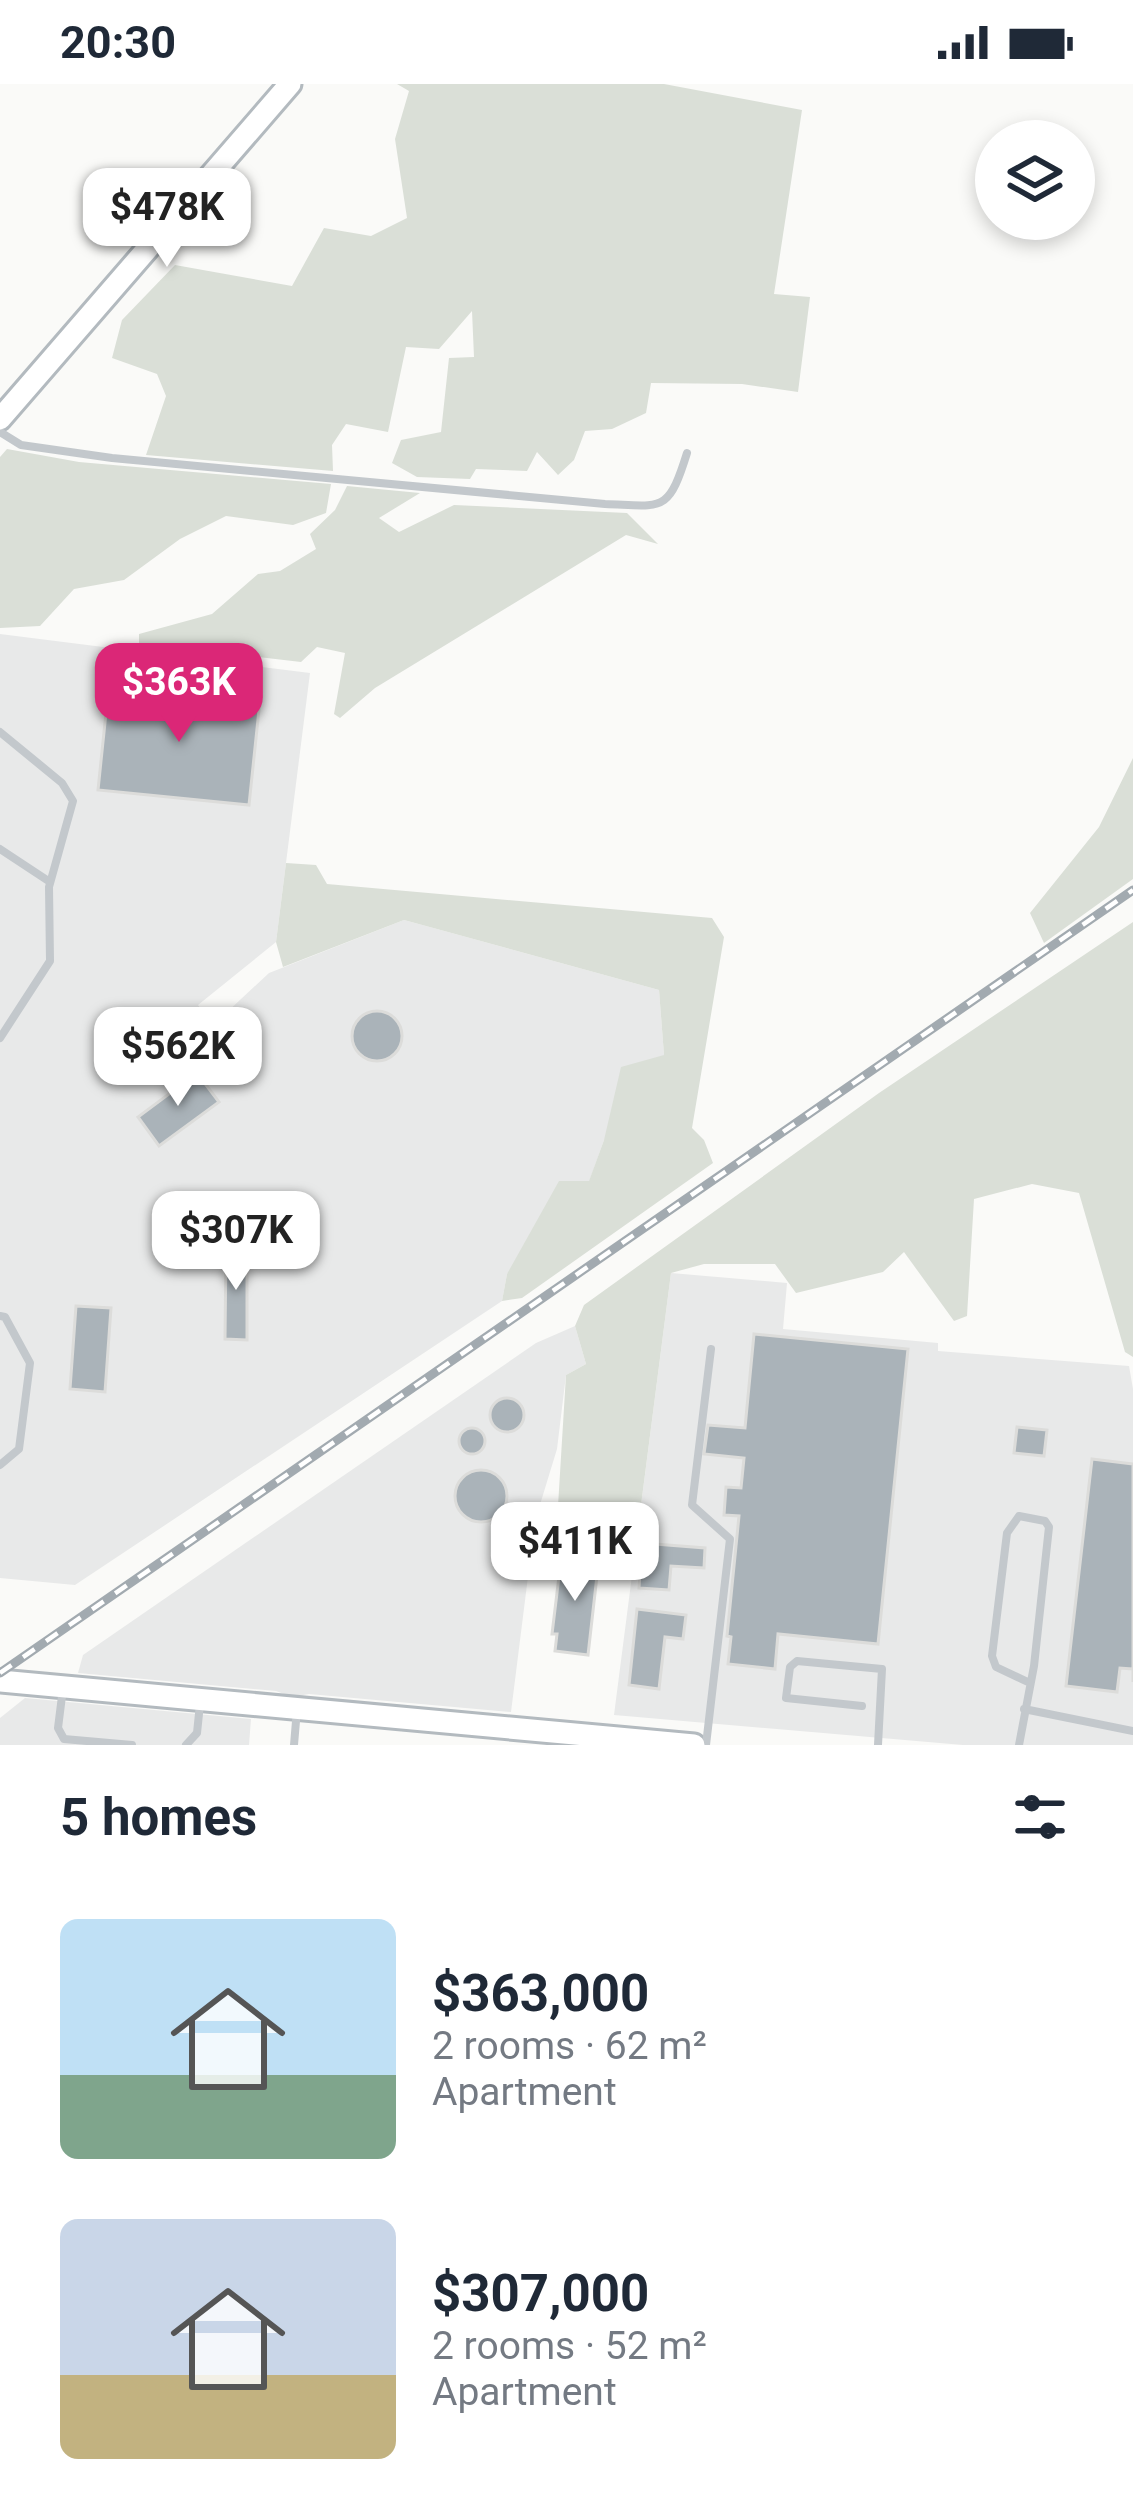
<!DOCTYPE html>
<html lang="en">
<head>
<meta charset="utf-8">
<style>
	body { margin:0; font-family:Roboto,sans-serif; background:#f6f6f7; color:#1f2937; height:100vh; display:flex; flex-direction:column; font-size:45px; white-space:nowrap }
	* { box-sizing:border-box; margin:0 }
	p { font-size:39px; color:#747a83 }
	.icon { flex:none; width:66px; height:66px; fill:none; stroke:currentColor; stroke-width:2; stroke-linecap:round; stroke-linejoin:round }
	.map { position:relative; height:1661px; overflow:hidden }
	.panel { display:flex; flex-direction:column; background:#fff; flex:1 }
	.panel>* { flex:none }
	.tools { position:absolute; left:975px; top:36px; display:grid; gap:24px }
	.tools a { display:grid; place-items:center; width:120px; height:120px; border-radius:50%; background:#fff; box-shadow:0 6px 18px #0003; font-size:60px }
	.price { position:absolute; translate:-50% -102px; padding:0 27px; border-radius:24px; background:#fff; color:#222; font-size:39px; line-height:78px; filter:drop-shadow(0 3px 6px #0008) }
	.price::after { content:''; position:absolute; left:50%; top:72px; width:36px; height:27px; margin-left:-18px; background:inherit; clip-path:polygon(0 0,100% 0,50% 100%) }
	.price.current { background:#db2777; color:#fff }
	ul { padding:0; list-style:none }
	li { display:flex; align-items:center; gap:36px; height:300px; padding:0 60px }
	li span { display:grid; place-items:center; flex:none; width:336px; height:240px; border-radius:18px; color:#555 }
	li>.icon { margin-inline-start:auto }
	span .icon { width:144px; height:144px; fill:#fffc; stroke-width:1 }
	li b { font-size:51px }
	h2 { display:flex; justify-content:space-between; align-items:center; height:144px; padding:0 60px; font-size:51px }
	.status { display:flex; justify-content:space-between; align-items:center; height:84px; padding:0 60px; background:#fff; direction:ltr }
	.status svg { height:33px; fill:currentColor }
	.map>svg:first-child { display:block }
	.built { fill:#e8e9e9 }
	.green { fill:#dadfd7 }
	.building { fill:#aab3b9; stroke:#dcdcda; stroke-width:3 }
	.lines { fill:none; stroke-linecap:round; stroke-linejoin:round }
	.secondary-casing { stroke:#b3babf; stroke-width:27 }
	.lane { stroke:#c3c8cc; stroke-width:8 }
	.secondary { stroke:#fff; stroke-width:21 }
	.rail-casing { stroke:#a2aab0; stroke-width:9 }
	.rail { stroke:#fff; stroke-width:4.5; stroke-dasharray:14; stroke-linecap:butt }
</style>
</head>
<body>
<div class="status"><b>20:30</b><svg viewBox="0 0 49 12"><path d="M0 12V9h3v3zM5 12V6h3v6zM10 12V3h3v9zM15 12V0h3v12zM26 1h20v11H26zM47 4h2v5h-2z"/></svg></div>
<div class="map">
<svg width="1133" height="1661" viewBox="0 0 1133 1661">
	<rect width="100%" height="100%" fill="#fafaf8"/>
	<path class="built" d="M0,550L310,589L276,858L198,921L234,968L247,959L226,929L269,889L404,836L659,906L664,971L604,1056L589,1098L507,1190L502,1217L75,1501L0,1494Z
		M671,1189L787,1199L783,1245L938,1259V1267L1129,1282L1133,1305V1661H963L614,1631Z
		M575,1242L586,1280L566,1291L557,1365L535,1437L511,1628L309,1610L292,1613L276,1607L78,1589L83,1571L536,1259Z
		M25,1614L251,1635L249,1661H0V1634Z"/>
	<path class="green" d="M397,0H664L802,26L774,210L810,213L798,308L742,300L651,299L646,329L612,345L585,347L574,376L558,391L537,368L527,387L476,385L470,395L417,393L392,379L401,356L441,348L449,274L474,273L472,227L439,265L406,263L388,348L346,340L332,361L333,387L146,371L166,312L157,290L112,274L122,236L175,181L292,202L324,144L371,152L407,134L395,55L409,7Z
		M7,365L79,378L331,400L326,429L293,441L226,432L180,455L124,496L74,505L40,542L0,544V373Z
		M347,402L420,409L379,434L399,448L454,421L627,429L658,460L626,451L375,604L340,634L334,630L345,569L317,563L301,578L139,559V550L212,530L258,490L280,487L316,465L310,450L335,426Z
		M1133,674V795L1044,859L1030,829L1099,743Z
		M286,779L316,781L327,800L712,834L724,853L692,1044L704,1056L713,1079L522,1214L502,1217L507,1190L559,1097H589L604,1056L621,983L664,971L659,906L404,836L283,883L276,858Z
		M1133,838V1273L1125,1268L1079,1109L1032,1100L974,1115L967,1232L954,1237L904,1168L883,1188L796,1209L775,1180H704L671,1189L640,1429L558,1422L566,1291L586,1280L575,1242L584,1221L879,1009Z"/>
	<path class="building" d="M109,600L260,616L249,721L98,706Z
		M352 952a25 25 0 1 1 50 0a25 25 0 1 1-50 0Z
		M197,989L219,1018L159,1062L138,1033Z
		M226,1161H247V1256L225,1255Z
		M76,1222L111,1224L105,1308L70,1305Z
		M754,1250L908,1265L878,1560L778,1550L775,1585L728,1580L731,1553L727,1552L739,1432L724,1431L726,1403L741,1404L744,1374L704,1370L708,1341L745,1344Z
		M490 1331a17 17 0 1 1 34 0a17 17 0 1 1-34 0Z
		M1017,1343L1047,1346L1044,1372L1014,1369Z
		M459 1357a13 13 0 1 1 26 0a13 13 0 1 1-26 0Z
		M1092,1375L1133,1380V1598V1585L1120,1584L1117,1608L1066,1602Z
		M455 1412a26 26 0 1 1 52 0a26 26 0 1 1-52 0Z
		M642,1459L705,1464L704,1484L671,1482L669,1506L639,1504Z
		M566,1470L599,1474L588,1571L555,1567L557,1550H552L560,1484H564Z
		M637,1525L686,1531L683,1555L665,1553L659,1605L629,1601Z"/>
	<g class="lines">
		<g class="secondary-casing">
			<path id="secondary" d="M0,335L290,0
				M0,1597L694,1661"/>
		</g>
		<path class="lane" d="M0,348L21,361L112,374L605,420C663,422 668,430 687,369
			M0,648L62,699L73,717L49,803L50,877L0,954
			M0,765L50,798
			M0,1232L5,1233L30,1279L19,1365L0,1381
			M63,1604L58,1644L64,1655L132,1661
			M862,1622L786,1614L790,1583L797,1577L882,1585L878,1661
			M1024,1625L1133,1647
			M186,1661L197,1649L200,1620
			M294,1661L297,1625
			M706,1661L730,1455L692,1421L711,1265
			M1019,1661L1034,1582L1049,1443L1045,1437L1019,1432L1007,1449L992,1572L996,1583L1030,1599"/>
		<use href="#secondary" class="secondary"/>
		<g class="rail-casing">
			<path id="rail" d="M0,1589L1133,806"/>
		</g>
		<use href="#rail" class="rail"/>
	</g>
</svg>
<div class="tools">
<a><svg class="icon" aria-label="layers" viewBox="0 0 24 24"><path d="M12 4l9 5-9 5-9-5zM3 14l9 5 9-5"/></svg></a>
</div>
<b class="price" style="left:167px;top:186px">$478K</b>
<b class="price current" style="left:179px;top:661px">$363K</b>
<b class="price" style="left:178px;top:1025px">$562K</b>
<b class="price" style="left:236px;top:1209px">$307K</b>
<b class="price" style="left:575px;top:1520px">$411K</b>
</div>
<section class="panel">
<h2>5 homes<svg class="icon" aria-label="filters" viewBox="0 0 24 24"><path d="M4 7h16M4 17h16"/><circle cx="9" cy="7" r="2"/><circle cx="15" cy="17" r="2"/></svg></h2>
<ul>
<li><span style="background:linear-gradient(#bfe0f5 65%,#7fa58c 0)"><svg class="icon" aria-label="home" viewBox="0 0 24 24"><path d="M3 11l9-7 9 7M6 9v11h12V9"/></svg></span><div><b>$363,000</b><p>2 rooms · 62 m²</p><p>Apartment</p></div></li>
<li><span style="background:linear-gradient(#c9d6e8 65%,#c2b280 0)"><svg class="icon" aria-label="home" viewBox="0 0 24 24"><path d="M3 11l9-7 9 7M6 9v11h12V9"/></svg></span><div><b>$307,000</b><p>2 rooms · 52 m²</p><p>Apartment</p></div></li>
</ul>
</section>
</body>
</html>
